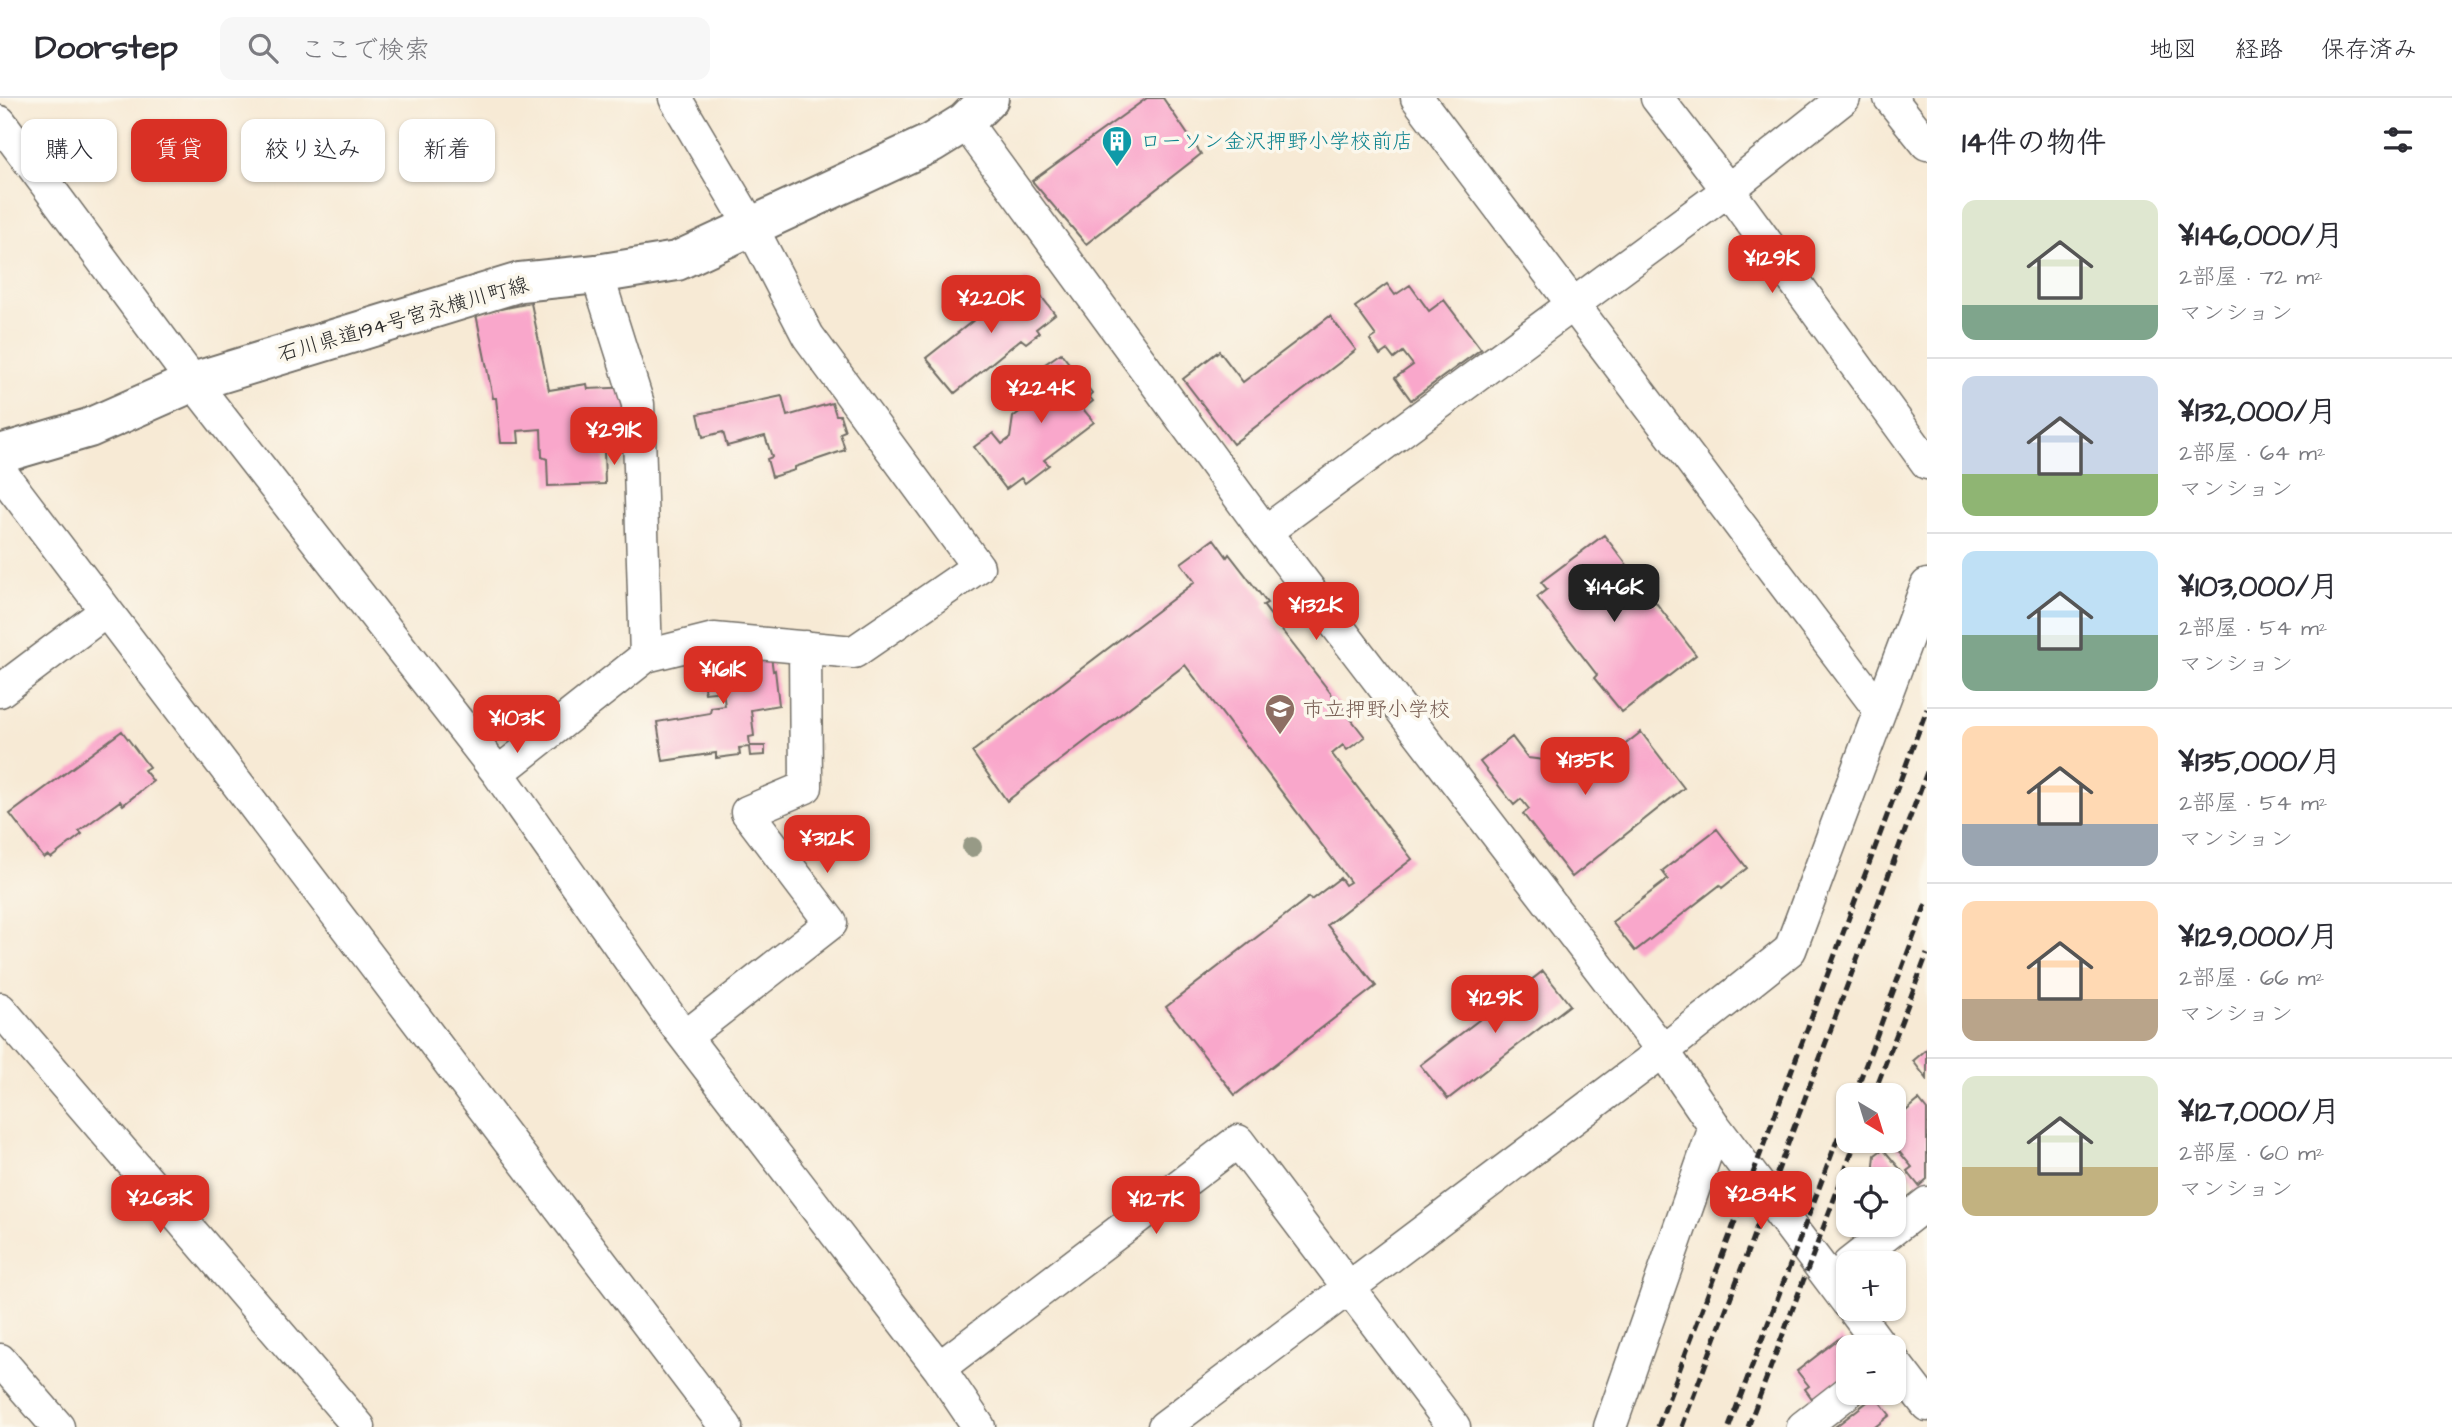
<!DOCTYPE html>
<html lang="ja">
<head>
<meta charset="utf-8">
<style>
	body { margin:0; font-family:"Architects Daughter","Klee One",sans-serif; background:#f7f7f7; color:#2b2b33; height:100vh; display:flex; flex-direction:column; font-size:26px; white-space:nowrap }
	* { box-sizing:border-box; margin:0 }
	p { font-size:23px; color:#7c7c81 }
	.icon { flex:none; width:38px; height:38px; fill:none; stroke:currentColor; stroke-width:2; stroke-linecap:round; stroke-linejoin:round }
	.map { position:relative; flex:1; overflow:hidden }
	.drawer { display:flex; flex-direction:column; background:#fff; width:525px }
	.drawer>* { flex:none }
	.banner { position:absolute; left:21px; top:21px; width:665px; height:63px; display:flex; gap:14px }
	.needle { width:46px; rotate:142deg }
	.fabs { position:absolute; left:1836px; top:985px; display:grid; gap:14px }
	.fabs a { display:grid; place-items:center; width:70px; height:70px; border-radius:14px; background:#fff; box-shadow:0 2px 5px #0004; font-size:35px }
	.price { position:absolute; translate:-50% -60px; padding:0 16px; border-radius:14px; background:#d93025; color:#fff; font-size:23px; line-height:46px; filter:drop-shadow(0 2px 4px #0008) }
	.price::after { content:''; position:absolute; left:50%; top:42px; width:21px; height:16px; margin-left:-10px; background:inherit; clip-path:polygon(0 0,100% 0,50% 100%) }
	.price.current { background:#222; color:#fff }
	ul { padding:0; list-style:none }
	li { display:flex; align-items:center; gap:21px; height:175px; padding:0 35px }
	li+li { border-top:2px solid #e1e1e2 }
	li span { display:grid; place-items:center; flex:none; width:196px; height:140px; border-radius:14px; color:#555 }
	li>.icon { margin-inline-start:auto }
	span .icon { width:84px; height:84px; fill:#fffc; stroke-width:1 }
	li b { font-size:30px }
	h2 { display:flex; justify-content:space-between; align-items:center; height:84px; padding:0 35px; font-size:30px }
	.pill { padding:0 24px; border-radius:14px; background:#fff; box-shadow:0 2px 5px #0004; font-size:24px; line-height:63px }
	.pill.current { background:#d93025; color:#fff }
	header { display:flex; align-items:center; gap:42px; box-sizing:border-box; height:98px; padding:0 35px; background:#fff; border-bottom:2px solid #e1e1e2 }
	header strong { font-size:33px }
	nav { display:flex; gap:38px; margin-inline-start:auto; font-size:24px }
	.search { width:490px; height:63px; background:#f7f7f7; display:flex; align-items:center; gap:18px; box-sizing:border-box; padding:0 24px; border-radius:14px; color:#7c7c81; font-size:26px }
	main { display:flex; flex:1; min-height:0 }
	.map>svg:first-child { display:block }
	.building { fill:#f9a7cb }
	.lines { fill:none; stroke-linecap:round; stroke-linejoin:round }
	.street-casing { stroke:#726e66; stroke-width:35 }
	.secondary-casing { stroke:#726e66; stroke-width:42 }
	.street { stroke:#fff; stroke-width:32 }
	.secondary { stroke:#fff; stroke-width:38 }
	.rail { stroke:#2b2b2b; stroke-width:5; stroke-dasharray:10 5; stroke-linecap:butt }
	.tree { fill:#979a86 }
	.labels { text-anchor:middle; stroke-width:7; stroke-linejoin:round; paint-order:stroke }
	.culture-label { font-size:21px; fill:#0d838f; stroke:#fbf7ec; text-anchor:start }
	.street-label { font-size:21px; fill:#2b2b2b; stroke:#fbf7ec }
	.education-label { font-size:21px; fill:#785e54; stroke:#fbf7ec; text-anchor:start }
</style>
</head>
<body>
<header>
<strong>Doorstep</strong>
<div class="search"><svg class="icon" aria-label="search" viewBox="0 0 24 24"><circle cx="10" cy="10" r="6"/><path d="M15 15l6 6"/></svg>ここで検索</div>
<nav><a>地図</a><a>経路</a><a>保存済み</a></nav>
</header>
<main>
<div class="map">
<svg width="1927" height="1329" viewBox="0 0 1927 1329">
	<rect width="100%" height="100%" fill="#fbf7ec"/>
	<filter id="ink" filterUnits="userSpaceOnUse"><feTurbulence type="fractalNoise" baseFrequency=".0143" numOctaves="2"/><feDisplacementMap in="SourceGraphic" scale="14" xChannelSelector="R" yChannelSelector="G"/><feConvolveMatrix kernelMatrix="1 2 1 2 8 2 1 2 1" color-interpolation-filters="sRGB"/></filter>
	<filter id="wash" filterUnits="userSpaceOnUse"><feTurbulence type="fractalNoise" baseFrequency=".00686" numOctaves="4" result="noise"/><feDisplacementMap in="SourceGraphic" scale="28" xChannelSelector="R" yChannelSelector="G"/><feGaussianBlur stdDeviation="1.57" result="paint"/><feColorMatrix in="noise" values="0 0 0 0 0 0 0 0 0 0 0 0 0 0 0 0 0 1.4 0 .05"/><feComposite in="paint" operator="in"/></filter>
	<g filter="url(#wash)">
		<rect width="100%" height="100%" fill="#f7ead5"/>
		<g id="blocks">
			<path class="building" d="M1147,0H1163L1201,56L1086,146L1032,83Z
				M1027,180L1055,216L1036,231L1039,235L1026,245L1021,241L955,295L926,260Z
				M1387,186L1395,197L1410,187L1429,213L1444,202L1481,251L1411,302L1395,280L1413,267L1403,254L1394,261L1387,252L1380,257L1370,242L1376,238L1355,209Z
				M531,205L549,292L587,286L588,291L634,289L637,349L604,352L605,386L548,388L547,361L542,359L541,331L518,333L519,345H501L496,300H493L476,216Z
				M1330,218L1356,252L1233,346L1183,281L1219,253L1243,284Z
				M1061,255L1092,295L1089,298L1093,303L1083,311L1094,324L1044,362L1049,367L1025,385L1021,380L1006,391L974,349L993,335L1002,346L1010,340L1013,319L1042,296L1029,277Z
				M782,298L787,318L832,305L836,317H840L845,333L840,335L845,352L795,369V372L772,379L767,361L772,359L765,338L727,348L723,334L703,339L698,316Z
				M1604,437L1696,557L1622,614L1594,580L1597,577L1537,499L1547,491L1541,484Z
				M1214,441L1227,459L1229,456L1267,505L1263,507L1280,530L1365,639L1347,652L1343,647L1332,656L1412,761L1327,827L1376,888L1235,997L1166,909L1309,799L1311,802L1340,780L1345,787L1350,784L1185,567L1007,703L972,654L1195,484L1181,465Z
				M736,551L771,558L773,573L775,572L779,607L751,612L754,638L749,639L750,648H765V657L750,658L749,649L739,650L740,657L716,660V655L663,663L657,624L710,615L711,610L725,608L723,593L705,595L702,577L690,578L687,557Z
				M122,633L149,669L144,672L153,683L123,707L120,703L79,733L82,736L51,760L48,757L44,760L10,716Z
				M1641,634L1684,690L1572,779L1523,716L1529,711L1521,701L1514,707L1480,664L1512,639L1528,660L1560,664L1576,685Z
				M1717,731L1747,770L1722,790L1720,787L1635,853L1612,824L1668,781L1662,773Z
				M1543,873L1570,907L1448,1001L1420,967Z
				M1927,951V981L1913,963Z
				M1919,1002L1927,1012V1081L1919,1088L1907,1073L1912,1069L1890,1043H1894V1023Z
				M1883,1051L1906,1078L1894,1089V1082H1876L1873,1078L1875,1057Z
				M1841,1239L1848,1248V1275L1813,1302L1805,1291L1809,1288L1797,1273Z
				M1875,1298L1890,1317L1875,1329H1835Z"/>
		</g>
	</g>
	<g filter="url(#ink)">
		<use href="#blocks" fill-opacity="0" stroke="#726e66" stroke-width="2"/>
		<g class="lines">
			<g class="street-casing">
				<path id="street" d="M1417,0L1879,611
					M1657,0L1728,92L1927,365
					M1890,0L1927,46
					M0,24L193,284L498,675L672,922L939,1270L979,1329
					M965,24L1265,434L1663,953L1715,1029L1848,1205
					M597,176L638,306L646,558
					M0,373L726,1329
					M1265,434L1728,92L1844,0
					M0,593L106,513
					M498,675L646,558L714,541L854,554L978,469L808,238L752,130L675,0
					M0,911L359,1329
					M685,939L831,825L747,714L806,689L805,549
					M1849,1166L1927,1105
					M1853,1211L1882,1250
					M0,1262L58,1329
					M1894,1264L1927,1307
					M939,1270L1238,1043L1454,1329
					M1164,1329L1663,953L1790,852L1927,487
					M1610,1329L1715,1029
					M1803,1329L1848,1294"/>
			</g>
			<g class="secondary-casing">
				<path id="secondary" d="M0,356L89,330L193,284L520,184L597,176L677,163L931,45L965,24L989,0"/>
			</g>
			<use href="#street" class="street"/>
			<use href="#secondary" class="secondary"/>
			<path class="rail" d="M1854,998L1927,803
				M1873,998L1927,856
				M1658,1329L1927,611
				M1682,1329L1927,674
				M1729,1329L1848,1013
				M1748,1329L1856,1043"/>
		</g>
		<circle class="tree" cx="972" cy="749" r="10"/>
	</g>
	<defs>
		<g id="building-pin" transform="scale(1.575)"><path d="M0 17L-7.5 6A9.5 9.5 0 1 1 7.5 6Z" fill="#0f9aa8" stroke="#fbf7ec"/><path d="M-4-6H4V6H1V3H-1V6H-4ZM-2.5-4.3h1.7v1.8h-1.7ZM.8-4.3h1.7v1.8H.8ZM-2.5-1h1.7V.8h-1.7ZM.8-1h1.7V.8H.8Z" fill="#fff"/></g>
		<g id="school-pin" transform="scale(1.575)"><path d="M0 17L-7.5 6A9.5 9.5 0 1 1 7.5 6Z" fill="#8d6e63" stroke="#fbf7ec"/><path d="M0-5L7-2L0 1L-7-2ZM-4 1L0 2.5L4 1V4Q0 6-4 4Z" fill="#fff"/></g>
	</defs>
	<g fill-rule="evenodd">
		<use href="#building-pin" x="1117" y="43"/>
		<use href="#school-pin" x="1280" y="611"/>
	</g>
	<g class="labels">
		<g class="culture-label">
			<text x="1140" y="50">ローソン金沢押野小学校前店</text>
		</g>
		<g class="street-label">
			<text transform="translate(403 221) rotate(-16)" y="7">石川県道194号宮永横川町線</text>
		</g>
		<g class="education-label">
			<text x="1303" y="618">市立押野小学校</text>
		</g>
	</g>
</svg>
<div class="fabs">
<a><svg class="needle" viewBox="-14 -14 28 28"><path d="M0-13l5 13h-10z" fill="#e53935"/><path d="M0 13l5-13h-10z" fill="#7c7c81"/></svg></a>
<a><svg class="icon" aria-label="locate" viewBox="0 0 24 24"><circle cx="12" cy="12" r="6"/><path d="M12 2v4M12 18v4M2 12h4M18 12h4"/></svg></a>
<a>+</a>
<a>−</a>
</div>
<b class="price" style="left:1772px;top:197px">¥129K</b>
<b class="price" style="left:991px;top:237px">¥220K</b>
<b class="price" style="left:1041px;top:327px">¥224K</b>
<b class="price" style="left:614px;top:369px">¥291K</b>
<b class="price current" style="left:1614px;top:526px">¥146K</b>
<b class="price" style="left:1316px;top:544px">¥132K</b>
<b class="price" style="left:723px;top:608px">¥161K</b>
<b class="price" style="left:517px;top:657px">¥103K</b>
<b class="price" style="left:1585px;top:699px">¥135K</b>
<b class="price" style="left:827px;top:777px">¥312K</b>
<b class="price" style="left:1495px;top:937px">¥129K</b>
<b class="price" style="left:1761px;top:1133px">¥284K</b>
<b class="price" style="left:160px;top:1137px">¥263K</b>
<b class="price" style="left:1156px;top:1138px">¥127K</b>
<div class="banner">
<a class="pill">購入</a>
<a class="pill current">賃貸</a>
<a class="pill">絞り込み</a>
<a class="pill">新着</a>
</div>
</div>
<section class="drawer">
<h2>14件の物件<svg class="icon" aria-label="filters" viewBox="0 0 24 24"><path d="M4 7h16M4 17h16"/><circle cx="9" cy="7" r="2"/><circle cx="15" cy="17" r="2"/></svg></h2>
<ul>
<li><span style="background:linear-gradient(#dfe7d0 75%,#7fa58c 0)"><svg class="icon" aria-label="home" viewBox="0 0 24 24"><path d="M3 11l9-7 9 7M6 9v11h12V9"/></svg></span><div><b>¥146,000/月</b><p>2部屋 · 72 m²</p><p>マンション</p></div></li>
<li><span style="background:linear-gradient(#c9d6e8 70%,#8fb573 0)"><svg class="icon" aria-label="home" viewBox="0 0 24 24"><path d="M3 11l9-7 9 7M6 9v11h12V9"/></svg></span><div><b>¥132,000/月</b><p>2部屋 · 64 m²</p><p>マンション</p></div></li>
<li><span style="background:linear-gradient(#bfe0f5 60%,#7fa58c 0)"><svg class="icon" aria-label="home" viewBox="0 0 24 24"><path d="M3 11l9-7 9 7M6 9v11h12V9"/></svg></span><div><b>¥103,000/月</b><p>2部屋 · 54 m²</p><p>マンション</p></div></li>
<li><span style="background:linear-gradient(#ffd9b3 70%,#9aa5b1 0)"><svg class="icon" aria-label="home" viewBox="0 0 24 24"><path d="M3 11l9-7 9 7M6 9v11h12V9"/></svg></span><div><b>¥135,000/月</b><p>2部屋 · 54 m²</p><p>マンション</p></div></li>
<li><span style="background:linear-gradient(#ffd9b3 70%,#b9a48a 0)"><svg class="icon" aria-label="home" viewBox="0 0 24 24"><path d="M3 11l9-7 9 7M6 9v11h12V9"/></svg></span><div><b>¥129,000/月</b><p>2部屋 · 66 m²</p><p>マンション</p></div></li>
<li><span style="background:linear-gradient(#dfe7d0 65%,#c2b280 0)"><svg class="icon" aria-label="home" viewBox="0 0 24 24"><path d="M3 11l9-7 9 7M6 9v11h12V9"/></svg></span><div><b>¥127,000/月</b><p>2部屋 · 60 m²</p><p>マンション</p></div></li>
</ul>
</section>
</main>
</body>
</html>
